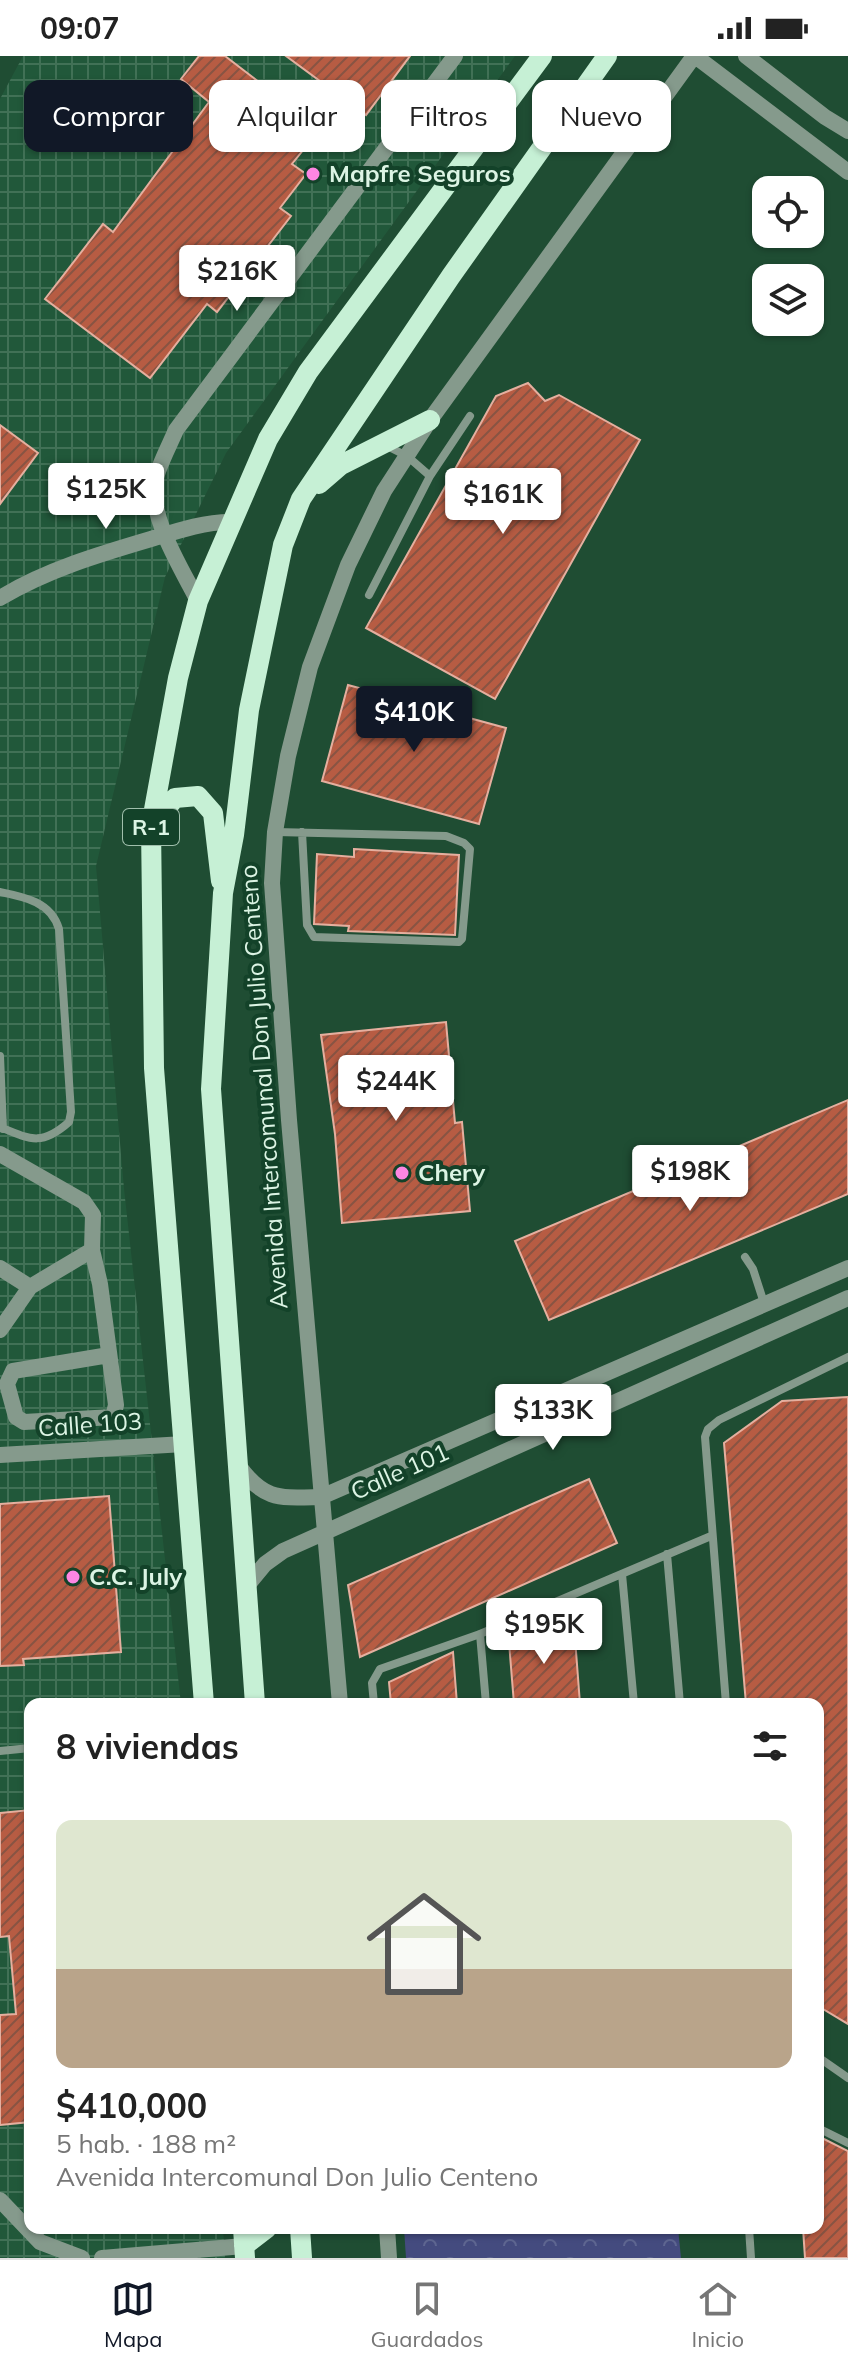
<!DOCTYPE html>
<html lang="es">
<head>
<meta charset="utf-8">
<style>
	body { margin:0; font-family:Mulish,sans-serif; background:#f2f2f2; color:#222; height:100vh; display:flex; flex-direction:column; font-size:30px; white-space:nowrap }
	* { box-sizing:border-box; margin:0 }
	p { font-size:26px; color:#767676 }
	.icon { flex:none; width:44px; height:44px; fill:none; stroke:currentColor; stroke-width:2; stroke-linecap:round; stroke-linejoin:round }
	.map { position:relative; flex:1; overflow:hidden }
	.panel { position:absolute; left:24px; top:1642px; width:800px; height:536px; display:flex; flex-direction:column; background:#fff; border-radius:16px; box-shadow:0 2px 6px #0004 }
	.panel>* { flex:none }
	.hud { position:absolute; left:24px; top:24px; width:800px; height:72px; display:flex; gap:16px }
	.controls { position:absolute; left:752px; top:120px; display:grid; gap:16px }
	.controls a { display:grid; place-items:center; width:72px; height:72px; border-radius:16px; background:#fff; box-shadow:0 2px 6px #0004; font-size:40px }
	.price { position:absolute; translate:-50% -68px; padding:0 18px; border-radius:8px; background:#fff; color:#222; font-size:26px; line-height:52px; filter:drop-shadow(0 2px 4px #0008) }
	.price::after { content:''; position:absolute; left:50%; top:48px; width:24px; height:18px; margin-left:-12px; background:inherit; clip-path:polygon(0 0,100% 0,50% 100%) }
	.price.current { background:#111827; color:#fff }
	ul { padding:0; list-style:none }
	li { display:grid; align-content:center; gap:16px; height:424px; padding:0 32px }
	li span { display:grid; place-items:center; height:248px; border-radius:16px; color:#555 }
	li>.icon { margin-inline-start:auto }
	span .icon { width:144px; height:144px; fill:#fffc; stroke-width:1 }
	li b { font-size:34px }
	h2 { display:flex; justify-content:space-between; align-items:center; height:96px; padding:0 32px; font-size:34px }
	.tag { padding:0 28px; border-radius:16px; background:#fff; box-shadow:0 2px 6px #0004; font-size:28px; line-height:72px }
	.tag.current { background:#111827; color:#fff }
	.status { display:flex; justify-content:space-between; align-items:center; height:56px; padding:0 40px; background:#fff; direction:ltr }
	.status svg { height:22px; fill:currentColor }
	.dock { display:flex; justify-content:space-around; align-items:center; height:112px; border-top:2px solid #e0e0e0; background:#fff; font-size:22px; color:#767676 }
	.dock a { display:grid; justify-items:center; gap:4px }
	.dock .current { color:#111827 }
	.map>svg:first-child { display:block }
	.industrial { fill:url(#industrial-grid) }
	.park { fill:url(#park-crowns) }
	.building { fill:url(#building-hatch); stroke:#e5af9f; stroke-width:2 }
	.lines { fill:none; stroke-linecap:round; stroke-linejoin:round }
	.lane { stroke:#859a8c; stroke-width:8 }
	.street { stroke:#859a8c; stroke-width:16 }
	.primary { stroke:#c6f0d5; stroke-width:20 }
	.poi-dot { fill:#fd86e2; stroke:#134229; stroke-width:3 }
	.labels { text-anchor:middle; stroke-width:8; stroke-linejoin:round; paint-order:stroke }
	.shield { fill:#134229; stroke:#a0bfac; stroke-width:2 }
	.shield-label { font-size:22px; font-weight:bold; fill:#dcf4e4 }
	.poi-label { font-size:24px; font-weight:bold; fill:#dcf4e4; stroke:#134229; text-anchor:start }
	.street-label { font-size:24px; fill:#dcf4e4; stroke:#134229 }
</style>
</head>
<body>
<div class="status"><b>09:07</b><svg viewBox="0 0 49 12"><path d="M0 12V9h3v3zM5 12V6h3v6zM10 12V3h3v9zM15 12V0h3v12zM26 1h20v11H26zM47 4h2v5h-2z"/></svg></div>
<div class="map">
<svg width="848" height="2202" viewBox="0 0 848 2202">
	<defs>
		<pattern id="industrial-grid" width="8" height="8" patternUnits="userSpaceOnUse" patternTransform="scale(2)"><rect width="8" height="8" fill="#21583a"/><path d="M0 4h8M4 0v8" fill="none" stroke="#417156"/></pattern>
		<pattern id="park-crowns" width="20" height="18" patternUnits="userSpaceOnUse" patternTransform="scale(2)"><rect width="20" height="18" fill="#444b7f"/><path d="M2 6a3 3 0 1 1 6 0M12 15a3 3 0 1 1 6 0" fill="none" stroke="#5e6691"/></pattern>
		<pattern id="building-hatch" width="6" height="6" patternUnits="userSpaceOnUse" patternTransform="scale(2)"><rect width="6" height="6" fill="#b75c43"/><path d="M-1 1l2-2M0 6l6-6M5 7l2-2" fill="none" stroke="#885443"/></pattern>
	</defs>
	<rect width="100%" height="100%" fill="#1f4d33"/>
	<path class="industrial" d="M23,0H515L226,397L165,521L96,810L124,1133L181,1648H30V2172H223L225,2202H0V43Z"/>
	<path class="park" d="M404,2172H678L681,2202H406Z"/>
	<path class="building" d="M199,0H225L320,73L292,108L306,118L280,152L291,160L217,256L207,248L150,322L45,243L103,168L113,176L209,46L181,23Z
		M286,0H410L366,59Z
		M528,327L545,345L559,339L640,384L495,643L366,572L496,340Z
		M0,369L38,397L0,448Z
		M348,629L506,672L479,768L322,725Z
		M354,793L459,799L455,879L348,875L349,870L314,868L317,798L354,801Z
		M446,966L455,1067L462,1066L470,1155L342,1167L335,1078L321,979Z
		M848,1044V1138L549,1264L515,1185Z
		M848,1341V1968L818,1950V1648H746L724,1387L782,1345Z
		M589,1423L617,1487L360,1601L348,1529Z
		M109,1440L121,1596L23,1603L24,1609L0,1610V1448Z
		M574,1569L580,1648H514L508,1574Z
		M453,1596L457,1648H391L389,1626Z
		M30,1754V2066L0,2069V1959L16,1958L9,1880L0,1881V1757Z
		M818,2080L848,2095V2202H805L803,2172H818Z"/>
	<g class="lines">
		<path class="lane" d="M430,420L470,360
			M369,539L430,420L407,400L387,390
			M276,776L446,780L464,787L470,793L462,883L459,886L314,881L307,869L302,776
			M0,836C25,841 51,846 59,873L71,1056L69,1066C42,1090 31,1084 0,1071
			M0,1000L3,1073
			M745,1201L753,1213L764,1247
			M667,1498L680,1648
			M622,1518L634,1648
			M480,1578L486,1648
			M374,1648L372,1627L380,1613L480,1578L711,1480
			M726,1648L705,1381L708,1373L719,1364L848,1301
			M0,1695L30,1692
			M818,2001L848,2022
			M818,2072L848,2087
			M749,2172L751,2202"/>
		<path class="street" d="M695,0L848,116
			M746,0L825,61L848,75
			M0,542C46,514 100,498 151,483C177,475 203,466 230,466
			M198,545C182,513 146,458 156,421C161,405 169,390 176,374L455,0
			M0,1098L84,1146L93,1159L92,1194
			M0,1212L30,1231
			M0,1274L30,1231L92,1194L100,1228L116,1349L113,1361L24,1366L16,1361L7,1328L13,1315L109,1299
			M0,1399L184,1388
			M238,1409C264,1445 279,1442 321,1441L848,1212
			M245,1532L265,1508L283,1495L848,1242
			M340,1648L289,1064L272,827L275,776L288,700L310,611L348,509L384,435L430,364L694,0
			M0,2144L40,2186L82,2202
			M387,2172L389,2202
			M102,2202L244,2190"/>
		<path class="primary" d="M319,428L341,409L430,364
			M151,770L175,742L198,740L213,757L221,825
			M204,1648L154,1012L151,770L178,622L198,545L268,383L308,316L542,0
			M255,1648L211,1033L223,837L234,779L249,654L283,489L301,443L451,220L607,0
			M243,2172L245,2202
			M300,2172L302,2202
			M244,2190L267,2172"/>
	</g>
	<g class="poi-dot">
		<circle cx="313" cy="118" r="8"/>
		<circle cx="402" cy="1117" r="8"/>
		<circle cx="73" cy="1521" r="8"/>
	</g>
	<g class="labels">
		<rect class="shield" x="123" y="753" width="56" height="36" rx="6"/>
		<g class="shield-label">
			<text x="151" y="779">R-1</text>
		</g>
		<g class="poi-label">
			<text x="329" y="126">Mapfre Seguros</text>
			<text x="418" y="1125">Chery</text>
			<text x="89" y="1529">C.C. July</text>
		</g>
		<g class="street-label">
			<text transform="translate(264 1031) rotate(-94)" y="8">Avenida Intercomunal Don Julio Centeno</text>
			<text transform="translate(90 1369) rotate(-4)" y="8">Calle 103</text>
			<text transform="translate(400 1416) rotate(-24)" y="8">Calle 101</text>
		</g>
	</g>
</svg>
<div class="controls">
<a><svg class="icon" aria-label="locate" viewBox="0 0 24 24"><circle cx="12" cy="12" r="6"/><path d="M12 2v4M12 18v4M2 12h4M18 12h4"/></svg></a>
<a><svg class="icon" aria-label="layers" viewBox="0 0 24 24"><path d="M12 4l9 5-9 5-9-5zM3 14l9 5 9-5"/></svg></a>
</div>
<b class="price" style="left:237px;top:257px">$216K</b>
<b class="price" style="left:106px;top:475px">$125K</b>
<b class="price" style="left:503px;top:480px">$161K</b>
<b class="price current" style="left:414px;top:698px">$410K</b>
<b class="price" style="left:396px;top:1067px">$244K</b>
<b class="price" style="left:690px;top:1157px">$198K</b>
<b class="price" style="left:553px;top:1396px">$133K</b>
<b class="price" style="left:544px;top:1610px">$195K</b>
<div class="hud">
<a class="tag current">Comprar</a>
<a class="tag">Alquilar</a>
<a class="tag">Filtros</a>
<a class="tag">Nuevo</a>
</div>
<section class="panel">
<h2>8 viviendas<svg class="icon" aria-label="filters" viewBox="0 0 24 24"><path d="M4 7h16M4 17h16"/><circle cx="9" cy="7" r="2"/><circle cx="15" cy="17" r="2"/></svg></h2>
<ul>
<li><span style="background:linear-gradient(#dfe7d0 60%,#b9a48a 0)"><svg class="icon" aria-label="home" viewBox="0 0 24 24"><path d="M3 11l9-7 9 7M6 9v11h12V9"/></svg></span><div><b>$410,000</b><p>5 hab. · 188 m²</p><p>Avenida Intercomunal Don Julio Centeno</p></div></li>
</ul>
</section>
</div>
<nav class="dock">
<a class="current"><svg class="icon" aria-label="map" viewBox="0 0 24 24"><path d="M3 6l6-2 6 2 6-2v14l-6 2-6-2-6 2zM9 4v14M15 6v14"/></svg>Mapa</a>
<a><svg class="icon" aria-label="saved" viewBox="0 0 24 24"><path d="M7 4h10v16l-5-4-5 4z"/></svg>Guardados</a>
<a><svg class="icon" aria-label="home" viewBox="0 0 24 24"><path d="M3 11l9-7 9 7M6 9v11h12V9"/></svg>Inicio</a>
</nav>
</body>
</html>
